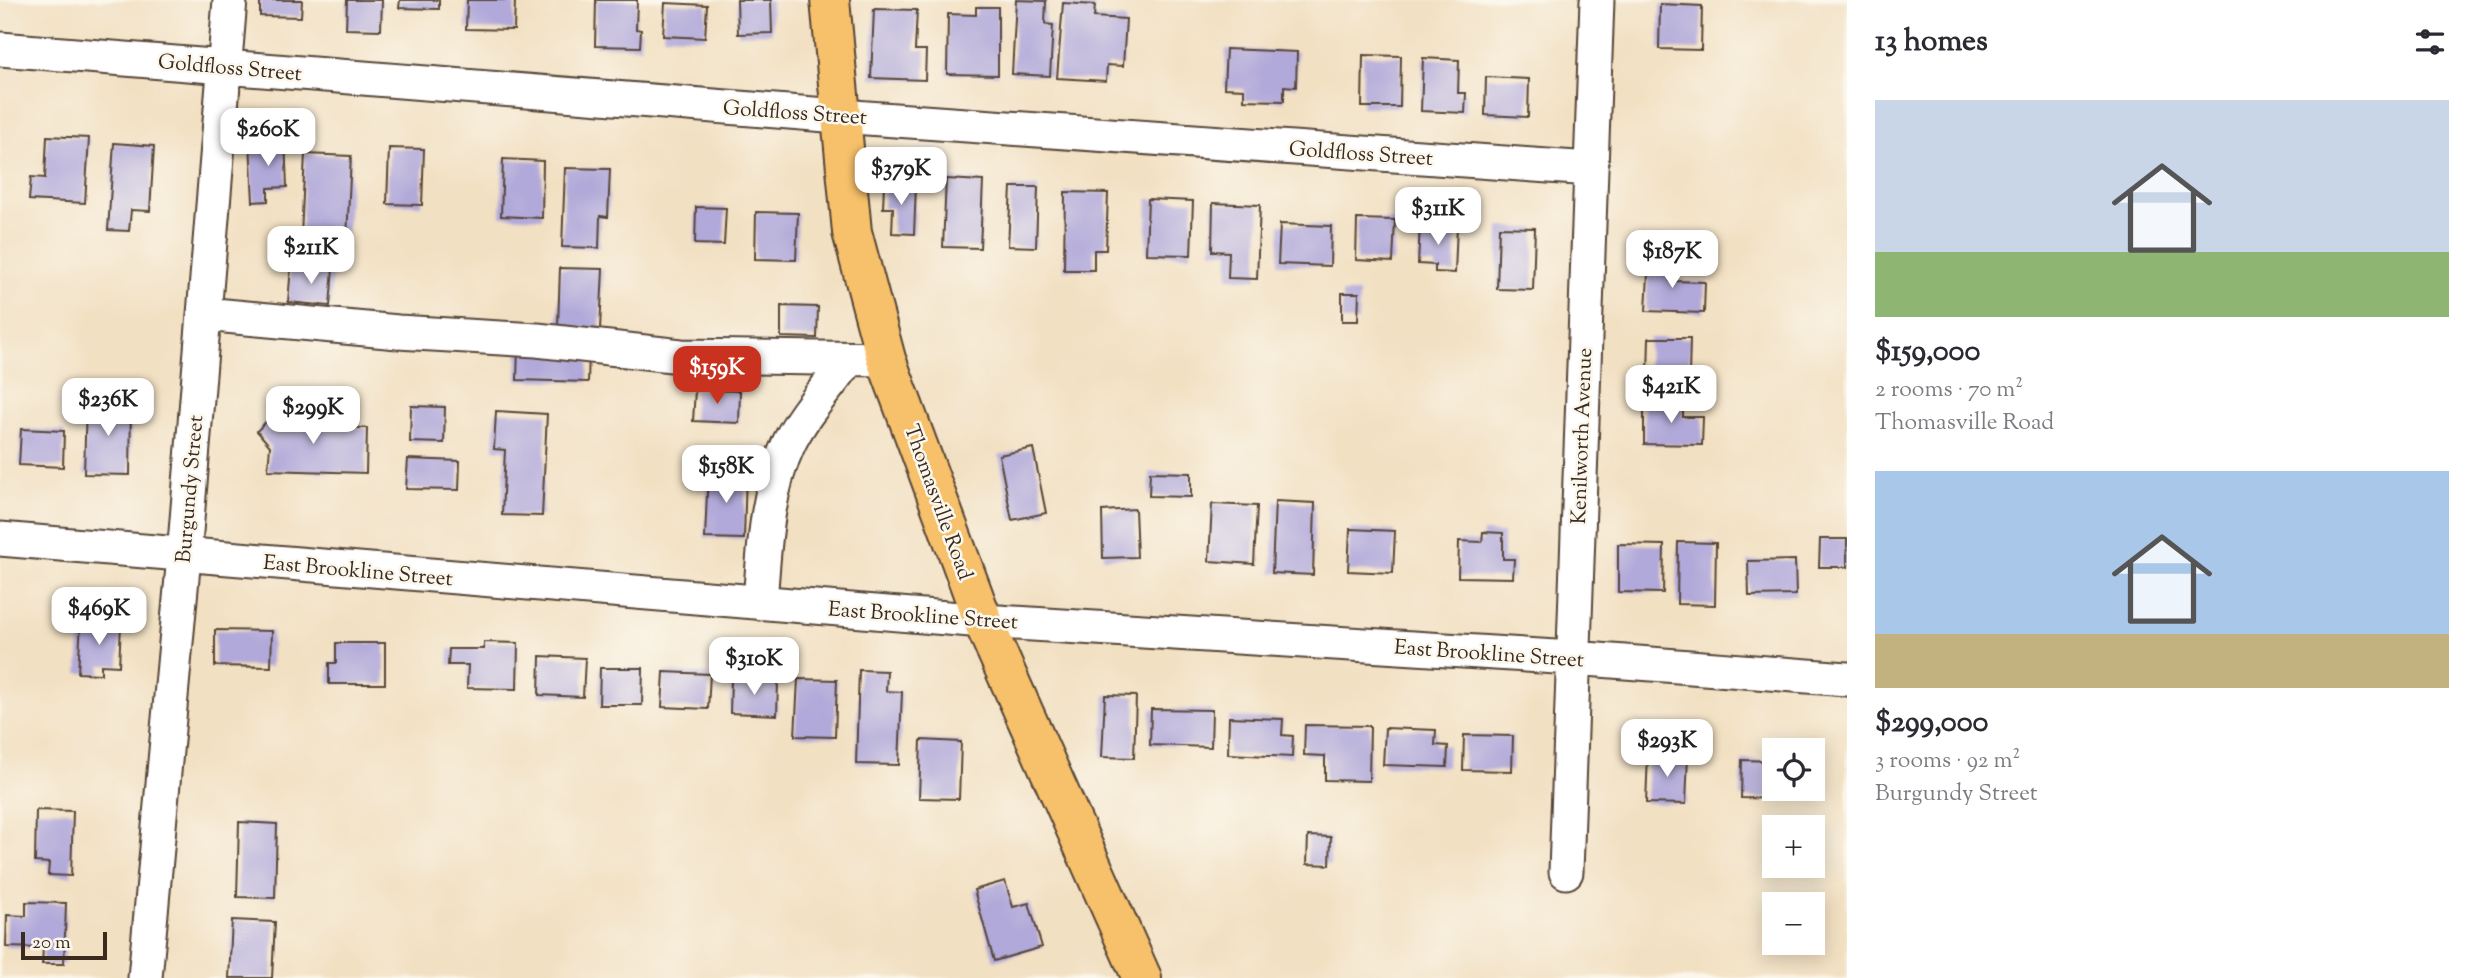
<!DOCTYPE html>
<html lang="en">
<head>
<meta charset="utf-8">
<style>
	body { margin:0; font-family:"Sorts Mill Goudy",serif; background:#f2f2f3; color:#2b2b33; height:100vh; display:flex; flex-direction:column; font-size:26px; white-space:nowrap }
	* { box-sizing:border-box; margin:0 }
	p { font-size:23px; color:#7c7c81 }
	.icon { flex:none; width:38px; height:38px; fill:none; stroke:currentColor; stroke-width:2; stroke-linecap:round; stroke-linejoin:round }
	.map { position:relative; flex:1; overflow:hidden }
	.sheet { display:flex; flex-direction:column; background:#fff; width:630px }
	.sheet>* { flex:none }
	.buttons { position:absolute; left:1762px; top:738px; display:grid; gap:14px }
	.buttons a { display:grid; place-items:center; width:63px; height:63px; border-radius:0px; background:#fff; box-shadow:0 4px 18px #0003; font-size:35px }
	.scale { position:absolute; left:21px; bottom:18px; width:86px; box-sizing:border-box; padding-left:7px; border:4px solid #3b2a1e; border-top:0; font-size:19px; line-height:24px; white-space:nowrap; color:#3b2a1e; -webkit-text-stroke:5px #fbf7ec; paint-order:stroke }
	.price { position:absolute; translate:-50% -60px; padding:0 16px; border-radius:14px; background:#fff; color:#222; font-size:23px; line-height:46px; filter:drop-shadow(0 2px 4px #0008) }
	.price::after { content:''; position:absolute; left:50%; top:42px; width:21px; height:16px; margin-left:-10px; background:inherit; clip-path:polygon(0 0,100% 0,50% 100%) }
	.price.active { background:#c8321e; color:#fff }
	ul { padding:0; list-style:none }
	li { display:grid; align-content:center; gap:14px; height:371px; padding:0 28px }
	li span { display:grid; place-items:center; height:217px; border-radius:0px; color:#555 }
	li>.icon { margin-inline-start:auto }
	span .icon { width:126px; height:126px; fill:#fffc; stroke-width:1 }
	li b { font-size:30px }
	h2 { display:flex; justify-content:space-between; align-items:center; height:84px; padding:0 28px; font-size:30px }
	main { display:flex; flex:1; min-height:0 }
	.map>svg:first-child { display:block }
	.building { fill:#b1a9d9 }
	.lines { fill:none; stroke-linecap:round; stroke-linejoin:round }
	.minor-casing { stroke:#564537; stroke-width:37 }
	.major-casing { stroke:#564537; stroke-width:42 }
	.minor { stroke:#fff; stroke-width:33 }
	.major { stroke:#f7c06b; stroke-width:38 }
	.labels { text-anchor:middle; stroke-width:5; stroke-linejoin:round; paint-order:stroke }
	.street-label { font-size:21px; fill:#3b2a1e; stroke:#fbf7ec }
</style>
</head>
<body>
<main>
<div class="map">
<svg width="1847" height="978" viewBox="0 0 1847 978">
	<rect width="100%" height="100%" fill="#fbf7ec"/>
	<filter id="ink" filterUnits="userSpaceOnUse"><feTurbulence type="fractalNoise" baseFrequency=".0143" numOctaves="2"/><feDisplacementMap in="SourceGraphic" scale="14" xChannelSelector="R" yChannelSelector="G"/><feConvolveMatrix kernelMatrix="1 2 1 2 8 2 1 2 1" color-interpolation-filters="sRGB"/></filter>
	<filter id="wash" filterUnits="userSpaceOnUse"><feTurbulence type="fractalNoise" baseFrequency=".00686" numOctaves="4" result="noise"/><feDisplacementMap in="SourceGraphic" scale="28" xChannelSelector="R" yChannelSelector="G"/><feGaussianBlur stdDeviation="1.57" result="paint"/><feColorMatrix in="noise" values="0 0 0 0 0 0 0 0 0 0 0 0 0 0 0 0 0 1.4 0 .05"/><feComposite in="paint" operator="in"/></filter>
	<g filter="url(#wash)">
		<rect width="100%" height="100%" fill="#f2e0c2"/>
		<g id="blocks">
			<path class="building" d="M260,0H302L301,17L260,16Z
				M347,0H382L381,30L346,29Z
				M400,0H439V9L399,8Z
				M467,0H515L514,30L466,29Z
				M596,0H637L636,29L641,30L640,47L595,46Z
				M737,0H771L772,33L738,34Z
				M1016,0L1046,1L1045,24L1053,25L1050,76L1012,74Z
				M665,3L707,5L705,38L663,36Z
				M1063,3L1095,5L1094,17L1126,19L1123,66L1107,65L1106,81L1057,78Z
				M1660,4L1702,6L1701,50L1659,49Z
				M976,7H998V75L947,74L948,14L976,15Z
				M874,9L917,10L915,50H926L925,80L871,78Z
				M1226,49L1297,52L1296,87L1284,86V101L1244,100V89L1224,88Z
				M1363,55L1401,56L1400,107H1362Z
				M1423,58L1459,60L1458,93H1466L1465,113L1421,111Z
				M1486,77L1529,79L1528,117L1485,115Z
				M47,136L89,138L85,203L29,200L31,177L45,178Z
				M285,140L287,187L268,188V201L253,202L250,142Z
				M114,143L154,146L150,211L131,210L129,231L108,230Z
				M389,148L424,149L422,205L387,204Z
				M305,154L351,156L347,238L301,236Z
				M503,159L543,161L542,218L501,216Z
				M565,168L610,169L608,217L600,216L599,248L562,247Z
				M946,179L983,181L980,248L943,247Z
				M884,184L916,185L914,234L892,233L893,208H883Z
				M1011,187H1038L1036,247L1008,246Z
				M1065,192L1108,193L1106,250H1094V270H1064Z
				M1148,199L1193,201L1191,255L1146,254Z
				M1213,203L1260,205L1257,279L1228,278L1229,252L1212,251Z
				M696,207L726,208L724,245L695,244Z
				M756,212L798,213L796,260L755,259Z
				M1357,219L1395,220L1393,262L1356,260Z
				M1280,224L1331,226L1330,266L1278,264Z
				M1420,224L1457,225L1455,273L1435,272V265L1418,264Z
				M1499,227L1535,228L1533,290L1497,289Z
				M1649,255L1671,256L1670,281L1705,282L1704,313L1646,311Z
				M291,267L333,268L330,306L288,302Z
				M560,268L603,269L600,329L558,327Z
				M1342,293H1359L1358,321H1342Z
				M781,306L818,307L817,338L781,337Z
				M1649,338H1690L1689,376L1648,375Z
				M518,349L589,352L588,382L517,380Z
				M695,390L740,391L739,423L693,421Z
				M86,401L131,403L130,475L84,474Z
				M1644,403H1683V417H1703L1702,445L1644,444Z
				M283,404L301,427L367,428L366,473L268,470L270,446L257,431Z
				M411,406L445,407L444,443L410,442Z
				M496,411L547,414L542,516L502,515L505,450L494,449Z
				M21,429L64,431L63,467L19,465Z
				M1033,448L1046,513L1012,520L999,455Z
				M408,459L460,461L459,490L406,489Z
				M708,471L746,472L744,539L705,538Z
				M1150,472L1191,473V497L1149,496Z
				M1275,501L1315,503L1313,575L1272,573Z
				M1212,504L1257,506L1254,564L1209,561Z
				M1135,509L1137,557L1103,558L1102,511Z
				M1350,529L1395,531L1393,573L1348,571Z
				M1483,532L1503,533V559H1514L1513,578L1458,577L1459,541L1482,542Z
				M1820,539H1847V567H1819Z
				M1678,542L1716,543L1715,605L1677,604Z
				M1618,544L1664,545L1663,593L1618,592Z
				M1795,560L1796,595L1749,596L1748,561Z
				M81,622L121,624L119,666L101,665V674L78,673Z
				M215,630L272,631L271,667L215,666Z
				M484,642L518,643L517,689L467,688L468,665H448L449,649H484Z
				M336,643H385V684H329V663H336Z
				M540,656L585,658L583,697L539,695Z
				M600,668H643L642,705H599Z
				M859,670L887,671L886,691L902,692L899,765L856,764Z
				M664,672L710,674L708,709L662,707Z
				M731,679L778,681L777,715L730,713Z
				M798,679L837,680L835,737L795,736Z
				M1105,695L1136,696L1134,758L1102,757Z
				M1151,709L1212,710L1211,747L1150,745Z
				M1229,717L1283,719L1282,735L1293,736L1292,757L1228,754Z
				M1305,725L1370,726L1369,781L1325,780V756L1304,755Z
				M1385,728L1436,730L1435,745L1448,746L1447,767L1383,765Z
				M1464,735L1513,736L1512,771L1463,770Z
				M921,740L961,742L959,799L919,798Z
				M1648,754L1688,755L1686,804L1646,803Z
				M1742,760L1774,761V789H1787V799L1741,798Z
				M36,810L73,811L71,876L48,875L49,863L35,862Z
				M239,822L277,824L275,898L237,897Z
				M1308,836L1331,837L1330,865L1307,864Z
				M1005,881L1013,907L1029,903L1042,947L994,961L974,890Z
				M26,902L66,903L64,964H42L43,948L6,947L7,915L26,916Z
				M232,920L275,922L272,978H229Z"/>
		</g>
	</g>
	<g filter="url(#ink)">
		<use href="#blocks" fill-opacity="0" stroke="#564537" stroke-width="2"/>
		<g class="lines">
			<g class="minor-casing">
				<path id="minor" d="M0,49L839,116L1591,169
					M204,314L398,332L537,340L681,356L886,359
					M0,539L983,621L1573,658L1847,679
					M760,603C764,550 766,492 789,443C804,412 829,387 849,359
					M1566,872L1597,0
					M145,978L184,556L230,0"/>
			</g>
			<g class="major-casing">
				<path id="major" d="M830,0L852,232L886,359L983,621L1142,978"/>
			</g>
			<use href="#minor" class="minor"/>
			<use href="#major" class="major"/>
		</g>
	</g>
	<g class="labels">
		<g class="street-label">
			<text transform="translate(230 67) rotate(5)" y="7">Goldfloss Street</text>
			<text transform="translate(795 112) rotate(4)" y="7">Goldfloss Street</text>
			<text transform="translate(1361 153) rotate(4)" y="7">Goldfloss Street</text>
			<text transform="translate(1581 436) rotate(-88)" y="7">Kenilworth Avenue</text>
			<text transform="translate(189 489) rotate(-85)" y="7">Burgundy Street</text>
			<text transform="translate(939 502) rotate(70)" y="7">Thomasville Road</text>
			<text transform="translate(358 570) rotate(5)" y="7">East Brookline Street</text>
			<text transform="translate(923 615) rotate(4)" y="7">East Brookline Street</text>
			<text transform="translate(1489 653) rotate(4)" y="7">East Brookline Street</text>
		</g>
	</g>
</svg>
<div class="buttons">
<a><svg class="icon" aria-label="locate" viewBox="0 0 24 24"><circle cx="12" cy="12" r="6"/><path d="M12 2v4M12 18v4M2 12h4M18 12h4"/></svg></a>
<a>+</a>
<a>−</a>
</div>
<div class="scale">20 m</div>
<b class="price" style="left:268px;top:168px">$260K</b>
<b class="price" style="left:901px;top:207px">$379K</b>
<b class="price" style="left:1438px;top:247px">$311K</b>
<b class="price" style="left:311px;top:286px">$211K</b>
<b class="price" style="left:1672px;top:290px">$187K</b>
<b class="price active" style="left:717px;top:406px">$159K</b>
<b class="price" style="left:1671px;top:425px">$421K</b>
<b class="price" style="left:108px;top:438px">$236K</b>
<b class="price" style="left:313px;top:446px">$299K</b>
<b class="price" style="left:726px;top:505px">$158K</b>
<b class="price" style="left:99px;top:647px">$469K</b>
<b class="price" style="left:754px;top:697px">$310K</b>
<b class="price" style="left:1667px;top:779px">$293K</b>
</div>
<section class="sheet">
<h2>13 homes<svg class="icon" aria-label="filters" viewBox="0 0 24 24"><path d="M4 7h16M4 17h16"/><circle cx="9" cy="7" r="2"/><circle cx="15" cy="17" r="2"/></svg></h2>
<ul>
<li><span style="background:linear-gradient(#c9d6e8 70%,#8fb573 0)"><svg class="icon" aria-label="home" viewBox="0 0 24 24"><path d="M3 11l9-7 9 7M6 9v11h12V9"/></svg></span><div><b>$159,000</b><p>2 rooms · 70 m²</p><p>Thomasville Road</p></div></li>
<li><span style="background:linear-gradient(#a9c7e8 75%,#c2b280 0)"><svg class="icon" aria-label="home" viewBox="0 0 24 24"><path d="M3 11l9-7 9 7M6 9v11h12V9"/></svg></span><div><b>$299,000</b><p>3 rooms · 92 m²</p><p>Burgundy Street</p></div></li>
</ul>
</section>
</main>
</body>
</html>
